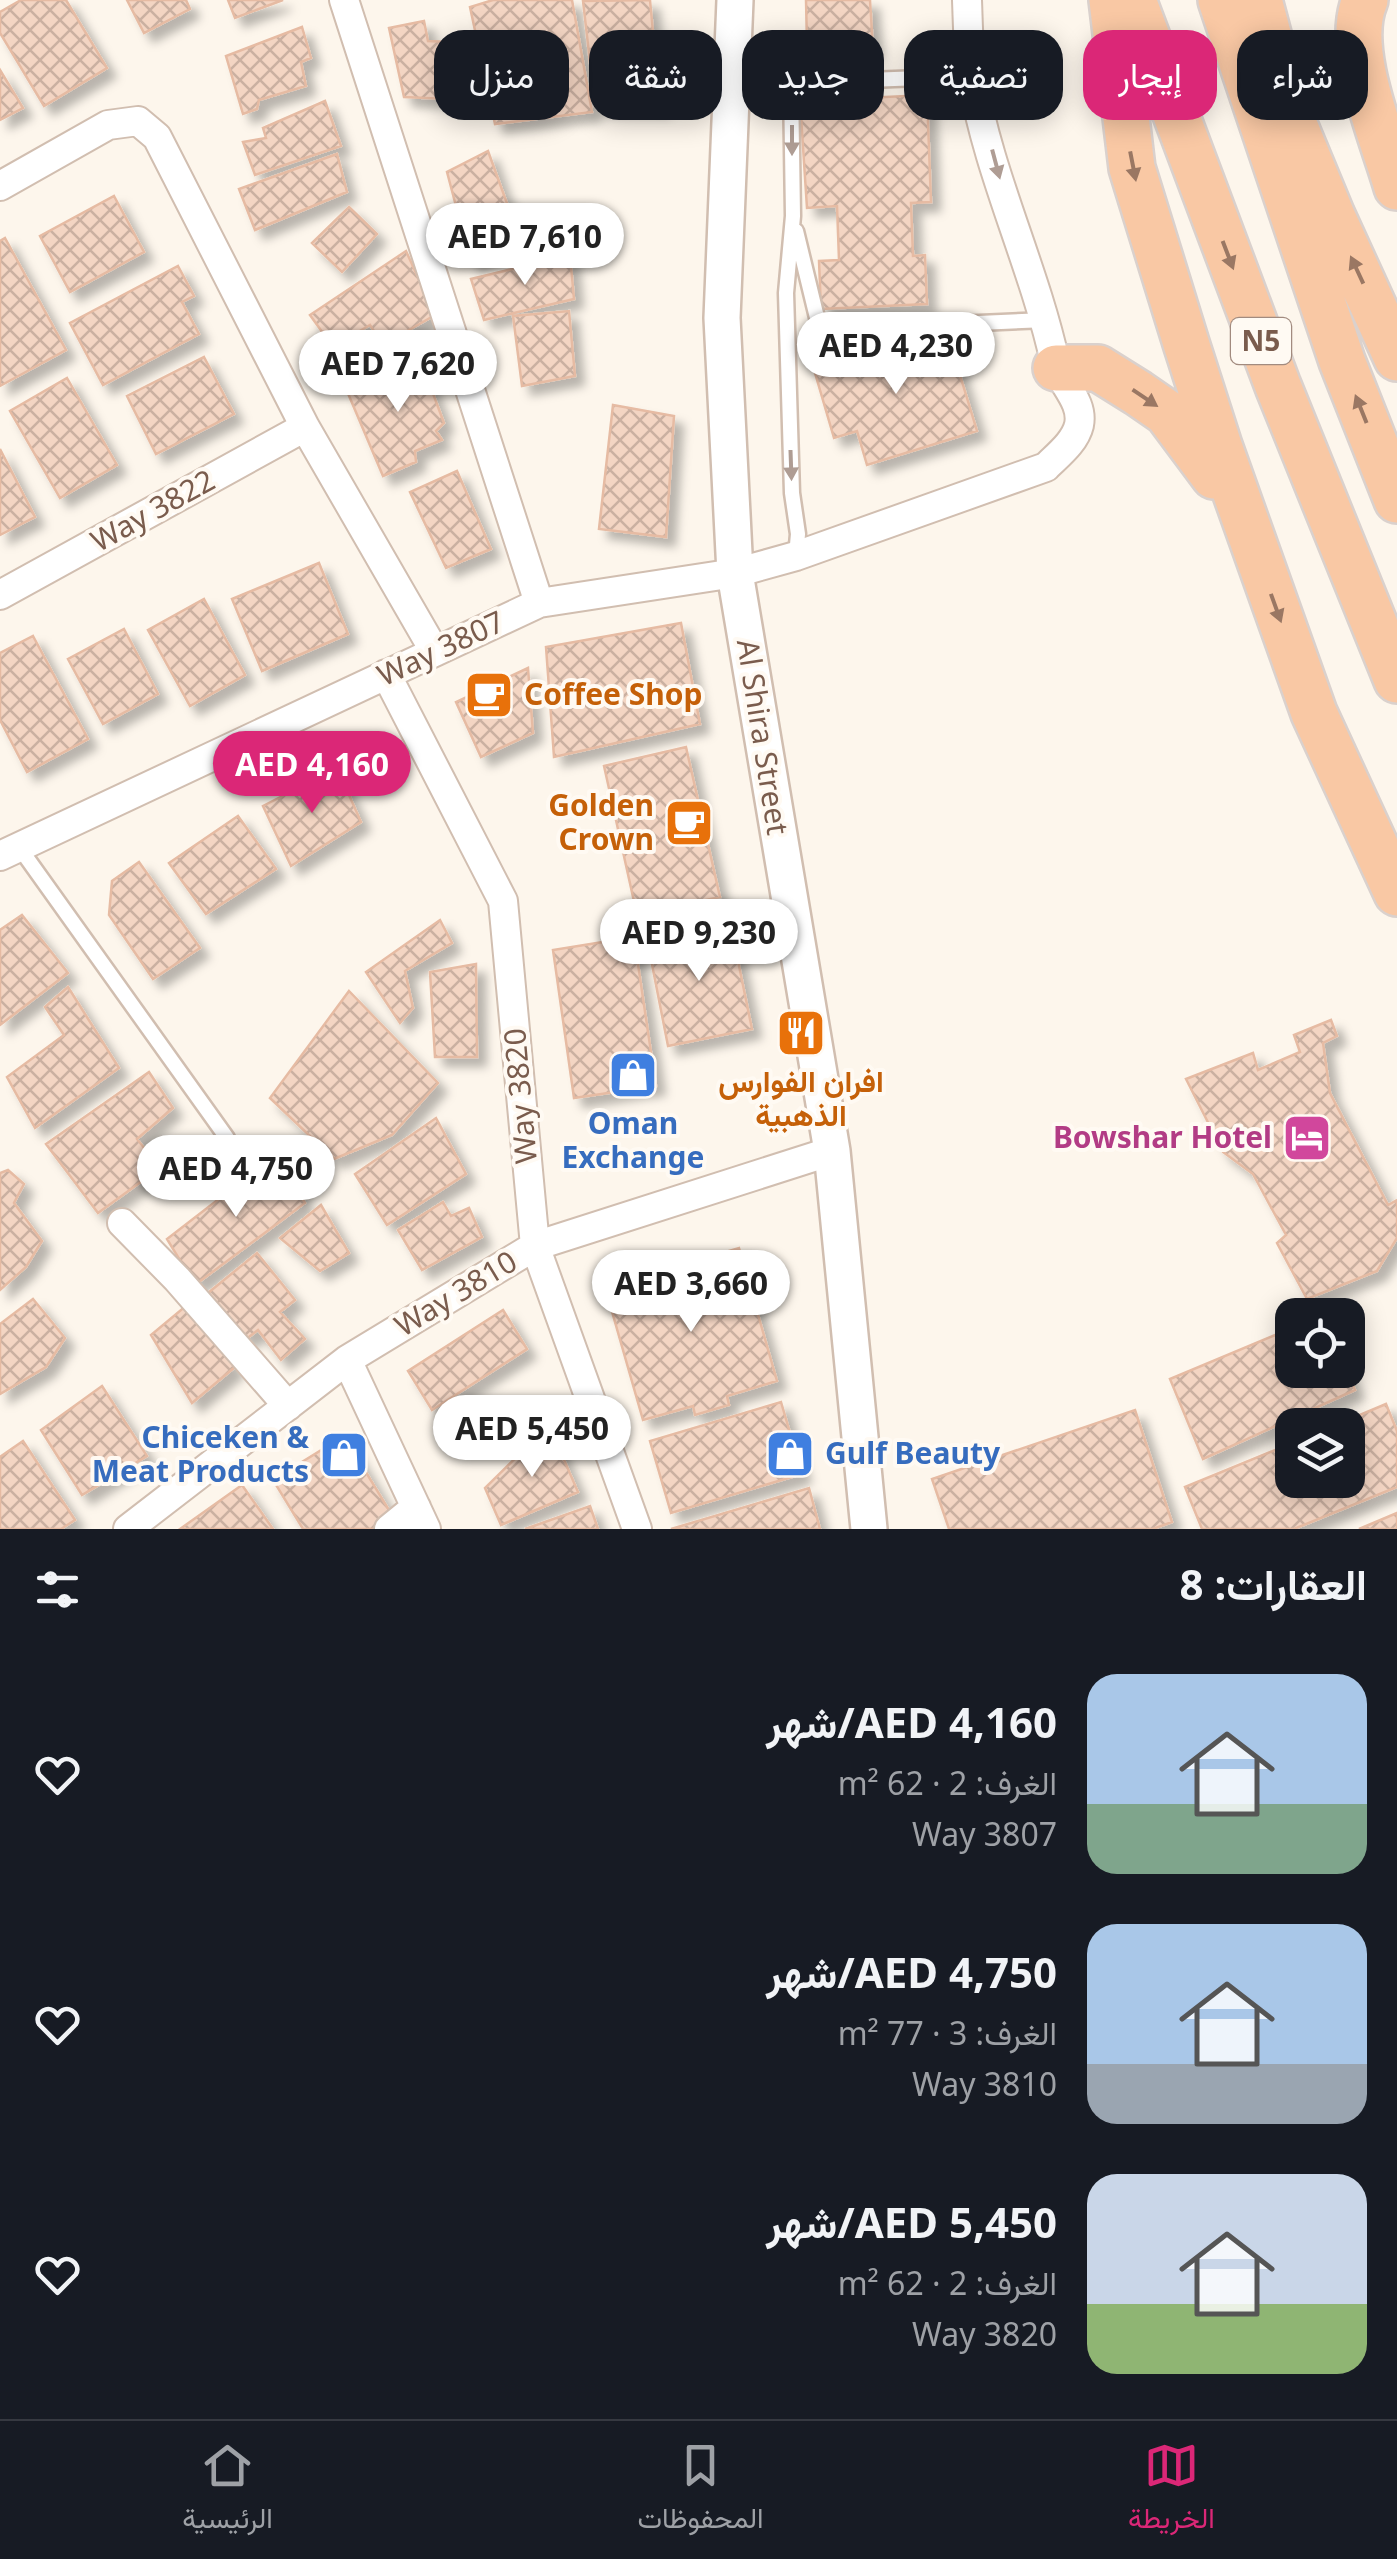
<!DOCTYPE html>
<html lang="ar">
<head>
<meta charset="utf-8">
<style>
	body { margin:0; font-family:"Noto Sans",Vazirmatn,sans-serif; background:#242831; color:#f1f3f6; direction:rtl; height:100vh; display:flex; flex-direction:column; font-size:38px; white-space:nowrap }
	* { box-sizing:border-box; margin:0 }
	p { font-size:32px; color:#9ea1a6 }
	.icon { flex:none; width:55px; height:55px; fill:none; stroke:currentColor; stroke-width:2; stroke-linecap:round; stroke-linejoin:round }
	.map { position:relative; height:1529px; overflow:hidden; direction:ltr }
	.side { display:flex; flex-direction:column; background:#171b24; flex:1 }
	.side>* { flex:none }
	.hud { position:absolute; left:30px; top:30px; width:1338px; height:90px; direction:rtl; display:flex; gap:20px }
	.controls { position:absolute; left:1275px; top:1298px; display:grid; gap:20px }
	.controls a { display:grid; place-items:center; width:90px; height:90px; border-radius:20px; background:#171b24; box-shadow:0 5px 25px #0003; font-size:50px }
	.price { position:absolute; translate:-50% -85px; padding:0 22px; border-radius:35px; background:#fff; color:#222; font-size:32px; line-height:65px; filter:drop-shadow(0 2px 5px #0008) }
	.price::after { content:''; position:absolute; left:50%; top:60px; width:30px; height:22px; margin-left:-15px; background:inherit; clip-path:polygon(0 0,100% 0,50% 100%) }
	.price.on { background:#db2777; color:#fff }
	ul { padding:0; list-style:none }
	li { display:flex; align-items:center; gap:30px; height:250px; padding:0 30px }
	li span { display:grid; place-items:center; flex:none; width:280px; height:200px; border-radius:30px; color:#555 }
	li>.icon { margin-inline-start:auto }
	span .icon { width:120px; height:120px; fill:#fffc; stroke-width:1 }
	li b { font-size:42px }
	h2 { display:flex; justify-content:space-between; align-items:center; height:120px; padding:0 30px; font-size:42px }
	.chip { padding:0 35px; border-radius:30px; background:#171b24; box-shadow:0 5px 25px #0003; font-size:35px; line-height:90px }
	.chip.on { background:#db2777; color:#fff }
	.dock { display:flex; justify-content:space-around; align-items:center; height:140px; border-top:2px solid #363941; background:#171b24; font-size:28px; color:#9ea1a6 }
	.dock a { display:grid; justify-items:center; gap:5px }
	.dock .on { color:#db2777 }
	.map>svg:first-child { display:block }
	.building { fill:url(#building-cross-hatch); stroke:#e6bba3; stroke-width:2.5; filter:url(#shadow) }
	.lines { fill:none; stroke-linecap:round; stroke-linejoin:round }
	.service-casing { stroke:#d1beb0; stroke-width:19 }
	.minor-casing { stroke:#d1beb0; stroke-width:32 }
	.tertiary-casing { stroke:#d1beb0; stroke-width:40 }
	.trunk-casing { stroke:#dad1cd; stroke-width:50 }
	.service { stroke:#fff; stroke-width:14 }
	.minor { stroke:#fff; stroke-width:28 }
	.tertiary { stroke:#fff; stroke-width:35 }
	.trunk { stroke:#f9c8a4; stroke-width:45 }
	.oneway { fill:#af9d94 }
	.oneway2 { fill:#9a7763 }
	.labels { text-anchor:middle; stroke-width:8; stroke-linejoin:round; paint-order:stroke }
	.shield { fill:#fffaf3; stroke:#a28b7f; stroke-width:2.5 }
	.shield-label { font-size:28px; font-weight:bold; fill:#7a5c4d }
	.street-label { font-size:30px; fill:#7a5c4d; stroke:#fffaf3 }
	.food-label { font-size:30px; font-weight:bold; fill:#c56008; stroke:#fffaf3; text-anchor:start }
	.shop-label { font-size:30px; font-weight:bold; fill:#366cbe; stroke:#fffaf3 }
	.hotel-label { font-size:30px; font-weight:bold; fill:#b23c85; stroke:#fffaf3; text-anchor:end }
</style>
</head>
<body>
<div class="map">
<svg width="1397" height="1529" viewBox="0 0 1397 1529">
	<defs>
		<pattern id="building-cross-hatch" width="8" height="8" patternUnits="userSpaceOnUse" patternTransform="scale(2.5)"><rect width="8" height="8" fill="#f3d5c3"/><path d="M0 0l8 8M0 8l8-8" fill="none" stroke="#cab0a1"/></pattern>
		<filter id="shadow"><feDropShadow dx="9" dy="9" stdDeviation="5" flood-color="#0004"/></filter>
	</defs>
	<rect width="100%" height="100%" fill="#fdf6ec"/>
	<path class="building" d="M21,0H66L107,68L44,106L0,33V12Z
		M127,0H186L190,9L144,33Z
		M228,0H283L235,18Z
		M493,0H572L592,112L495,124L470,7Z
		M650,0L660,107L595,106L583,1Z
		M806,0H870L873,49L807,45Z
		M424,21L428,41L450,42L447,99L404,97L389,28Z
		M302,27L311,58L301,62L306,86L259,100L257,109L243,114L226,56Z
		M0,70L23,108L0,120Z
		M927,95L931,202L911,203L913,256L925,255L927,304L821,309L819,261L839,260L837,206L807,208L800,101Z
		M325,101L341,146L255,175L243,142L266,138L263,128Z
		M488,151L521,242L471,263L447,172Z
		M337,154L347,192L255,230L239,189Z
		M114,196L144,252L70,292L40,236Z
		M349,207L377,234L342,272L312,243Z
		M5,238L66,350L0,386V241Z
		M406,251L435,315L383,345L370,325L333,347L310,315Z
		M570,255L574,299L484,320L471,279Z
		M178,266L194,296L182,302L199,334L103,385L70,323Z
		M569,311L575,376L522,386L513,316Z
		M922,333L925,347L949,339L977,431L867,465L857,431L834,438L813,366Z
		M419,356L444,423L436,431L442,440L415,451L416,462L383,476L347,391Z
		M204,357L234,414L156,454L127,396Z
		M67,378L117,465L60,498L10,411Z
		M613,405L674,416L666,537L599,529Z
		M0,449L35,517L0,535Z
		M457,471L491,549L446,568L410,492Z
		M319,563L348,634L262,671L232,599Z
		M204,599L245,675L190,706L148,630Z
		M681,623L700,724L554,757L546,647Z
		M124,629L158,694L103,724L68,659Z
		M33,636L88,739L27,772L0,720V653Z
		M528,668L533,733L481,757L456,702Z
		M686,747L720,897L637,915L604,766Z
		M337,768L361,822L291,866L263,806Z
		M238,816L276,869L206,914L169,863Z
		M139,862L200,948L153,979L109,915L112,881Z
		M22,915L68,973L0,1025V930Z
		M440,920L452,943L405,971L413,1008L400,1023L366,972Z
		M730,922L752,1029L668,1046L647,939Z
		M634,937L656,1086L574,1098L553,950Z
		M476,964L477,1057H435L430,972Z
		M68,987L119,1068L35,1128L7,1077L64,1035L45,1007Z
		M349,991L438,1083L392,1135L334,1159L270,1098Z
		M1331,1020L1337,1036L1323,1043L1330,1093L1388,1205L1397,1200V1238L1377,1271L1307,1299L1277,1243L1286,1235L1253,1174L1223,1152L1186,1079L1253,1053L1258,1070L1300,1052L1294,1035Z
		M149,1072L173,1108L137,1139L160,1168L98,1213L46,1144Z
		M436,1118L466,1174L387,1225L355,1174Z
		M277,1154L305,1203L195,1285L167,1239Z
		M8,1170L24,1184L14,1203L42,1241L26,1267L0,1290V1173Z
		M443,1202L451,1216L469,1208L482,1237L422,1270L398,1230Z
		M321,1205L349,1253L320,1271L280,1238Z
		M739,1248L777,1381L727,1396L729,1405L695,1415L693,1406L643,1420L605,1287Z
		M257,1253L295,1300L280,1312L305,1339L281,1360L258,1330L245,1340L208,1293Z
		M33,1299L65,1338L46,1367L0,1394V1324Z
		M187,1305L235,1367L192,1403L151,1335Z
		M503,1310L527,1349L432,1410L408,1371Z
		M1292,1328V1370H1347L1355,1390L1203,1459L1170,1379Z
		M102,1386L147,1456L82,1495L41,1430Z
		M781,1402L802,1474L671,1513L650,1441Z
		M1386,1404L1397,1431V1487L1294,1529H1202L1185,1487L1292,1443V1480H1348V1425H1336Z
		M1135,1410L1172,1522L1153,1529H949L932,1479Z
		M549,1425L578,1492L501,1525L485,1488Z
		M344,1436L395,1520L380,1529H303L273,1480Z
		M23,1441L75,1520L61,1529H0V1457Z
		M242,1485L273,1529H180Z
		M809,1488L820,1529H671Z
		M590,1506L598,1529H525Z
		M1397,1513V1529H1359Z"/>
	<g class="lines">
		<g class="service-casing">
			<path id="service" d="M796,231L820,330L1046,320
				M796,556L798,534L792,493L786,293L793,216L791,83L972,76
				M19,847L227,1138"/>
		</g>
		<g class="minor-casing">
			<path id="minor" d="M344,0L539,603
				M0,186L108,125L138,121L157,137L305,427L435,652
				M0,595L305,427
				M386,674L503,901L535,1246L637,1529
				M0,856L539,603L735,573L796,556L1046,467C1058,455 1075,442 1079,425C1084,401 1060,383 1055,362C1034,266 988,174 972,76C968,51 968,25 967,0
				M122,1223L177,1279L288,1406
				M347,1360L426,1529
				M128,1529L347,1360L535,1246L832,1151
				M389,1529L416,1507"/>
		</g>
		<g class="tertiary-casing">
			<path id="tertiary" d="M735,0L722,318L735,573L832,1151L869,1529"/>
		</g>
		<g class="trunk-casing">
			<path id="trunk" d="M1112,0L1132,168L1186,343L1219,446L1314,713L1397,893
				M1133,0L1278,386L1397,680
				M1221,0L1342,361L1397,500
				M1259,0L1286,102
				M1365,0C1344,49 1382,135 1397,187
				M1274,76L1332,216L1397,358
				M1056,368H1098L1138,393L1167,413L1214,476"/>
		</g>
		<use href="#service" class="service"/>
		<use href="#minor" class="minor"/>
		<use href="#tertiary" class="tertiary"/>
		<use href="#trunk" class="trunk"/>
	</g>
	<defs><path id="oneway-solid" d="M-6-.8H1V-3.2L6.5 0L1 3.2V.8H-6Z" transform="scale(2.5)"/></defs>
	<g class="oneway">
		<use href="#oneway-solid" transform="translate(792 140) rotate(90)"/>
		<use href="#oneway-solid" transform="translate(996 164) rotate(75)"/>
		<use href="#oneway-solid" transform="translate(791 465) rotate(88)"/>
	</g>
	<g class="oneway2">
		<use href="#oneway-solid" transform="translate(1133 166) rotate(79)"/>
		<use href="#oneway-solid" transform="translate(1228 255) rotate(69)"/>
		<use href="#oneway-solid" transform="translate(1357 270) rotate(-115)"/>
		<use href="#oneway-solid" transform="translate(1145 398) rotate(34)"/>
		<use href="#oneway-solid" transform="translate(1361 409) rotate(-112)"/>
		<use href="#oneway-solid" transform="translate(1276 608) rotate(70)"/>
	</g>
	<defs>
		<g id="cafe-square" transform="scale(2.5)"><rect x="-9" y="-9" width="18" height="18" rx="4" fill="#e8710a" stroke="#fffaf3"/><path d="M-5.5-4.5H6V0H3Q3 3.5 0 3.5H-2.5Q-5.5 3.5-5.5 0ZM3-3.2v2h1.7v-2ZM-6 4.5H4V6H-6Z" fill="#fff"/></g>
		<g id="restaurant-square" transform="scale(2.5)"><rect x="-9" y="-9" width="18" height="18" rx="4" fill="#e8710a" stroke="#fffaf3"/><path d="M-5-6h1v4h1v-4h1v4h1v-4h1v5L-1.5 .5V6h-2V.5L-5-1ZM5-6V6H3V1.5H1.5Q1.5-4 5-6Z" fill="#fff"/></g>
		<g id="shop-square" transform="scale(2.5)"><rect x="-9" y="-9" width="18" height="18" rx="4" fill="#3f7fe0" stroke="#fffaf3"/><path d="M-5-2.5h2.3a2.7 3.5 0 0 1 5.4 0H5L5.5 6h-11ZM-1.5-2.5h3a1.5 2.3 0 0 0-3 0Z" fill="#fff"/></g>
		<g id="hotel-square" transform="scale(2.5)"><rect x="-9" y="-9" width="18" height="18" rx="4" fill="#d1479c" stroke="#fffaf3"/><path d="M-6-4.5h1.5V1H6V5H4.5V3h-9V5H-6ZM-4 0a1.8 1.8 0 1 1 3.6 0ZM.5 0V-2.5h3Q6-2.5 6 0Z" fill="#fff"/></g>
	</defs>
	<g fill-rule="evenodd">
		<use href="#cafe-square" x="489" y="695"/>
		<use href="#cafe-square" x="689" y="823"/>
		<use href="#restaurant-square" x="801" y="1033"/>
		<use href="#shop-square" x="633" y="1075"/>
		<use href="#hotel-square" x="1307" y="1138"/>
		<use href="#shop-square" x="790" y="1454"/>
		<use href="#shop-square" x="344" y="1455"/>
	</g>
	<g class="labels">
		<rect class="shield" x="1231" y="318" width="60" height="46" rx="8"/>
		<g class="shield-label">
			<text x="1261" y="351">N5</text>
		</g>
		<g class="street-label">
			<text transform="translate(153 511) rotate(-29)" y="10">Way 3822</text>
			<text transform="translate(441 649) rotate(-25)" y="10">Way 3807</text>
			<text transform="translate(762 737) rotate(81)" y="10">Al Shira Street</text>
			<text transform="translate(521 1096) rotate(-95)" y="10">Way 3820</text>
			<text transform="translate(456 1294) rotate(-31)" y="10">Way 3810</text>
		</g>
		<g class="food-label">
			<text x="524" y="705">Coffee Shop</text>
			<text x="654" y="816" text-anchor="end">Golden<tspan x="654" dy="34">Crown</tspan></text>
			<text x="801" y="1092" text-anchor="middle">افران الفوارس<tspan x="801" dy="34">الذهبية</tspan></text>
		</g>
		<g class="shop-label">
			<text x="633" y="1134">Oman<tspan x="633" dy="34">Exchange</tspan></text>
			<text x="309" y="1448" text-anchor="end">Chiceken &amp;<tspan x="309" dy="34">Meat Products</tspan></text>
			<text x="825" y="1464" text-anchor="start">Gulf Beauty</text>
		</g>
		<g class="hotel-label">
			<text x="1272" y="1148">Bowshar Hotel</text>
		</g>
	</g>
</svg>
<div class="controls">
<a><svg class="icon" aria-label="locate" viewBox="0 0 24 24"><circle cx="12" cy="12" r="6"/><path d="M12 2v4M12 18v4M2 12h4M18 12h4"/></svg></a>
<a><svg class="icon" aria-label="layers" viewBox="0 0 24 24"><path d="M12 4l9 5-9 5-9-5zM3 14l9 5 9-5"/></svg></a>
</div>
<b class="price" style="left:525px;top:288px">AED 7,610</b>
<b class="price" style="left:896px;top:397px">AED 4,230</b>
<b class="price" style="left:398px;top:415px">AED 7,620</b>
<b class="price on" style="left:312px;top:816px">AED 4,160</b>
<b class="price" style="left:699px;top:984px">AED 9,230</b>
<b class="price" style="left:236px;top:1220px">AED 4,750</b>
<b class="price" style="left:691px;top:1335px">AED 3,660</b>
<b class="price" style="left:532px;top:1480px">AED 5,450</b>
<div class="hud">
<a class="chip">شراء</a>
<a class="chip on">إيجار</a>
<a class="chip">تصفية</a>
<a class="chip">جديد</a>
<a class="chip">شقة</a>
<a class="chip">منزل</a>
</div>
</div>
<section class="side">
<h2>العقارات: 8<svg class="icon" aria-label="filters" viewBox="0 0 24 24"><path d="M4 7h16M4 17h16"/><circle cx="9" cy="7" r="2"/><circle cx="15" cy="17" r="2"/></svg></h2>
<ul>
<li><span style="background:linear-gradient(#a9c7e8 65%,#7fa58c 0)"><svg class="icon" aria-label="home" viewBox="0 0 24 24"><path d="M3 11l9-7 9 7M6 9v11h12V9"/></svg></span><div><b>AED 4,160/شهر</b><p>الغرف: 2 · 62 m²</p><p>Way 3807</p></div><svg class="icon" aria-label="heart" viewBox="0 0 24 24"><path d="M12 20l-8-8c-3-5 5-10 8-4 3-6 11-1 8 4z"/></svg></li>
<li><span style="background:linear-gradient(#a9c7e8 70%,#9aa5b1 0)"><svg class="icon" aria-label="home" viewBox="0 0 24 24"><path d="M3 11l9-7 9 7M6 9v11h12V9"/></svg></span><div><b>AED 4,750/شهر</b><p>الغرف: 3 · 77 m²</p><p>Way 3810</p></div><svg class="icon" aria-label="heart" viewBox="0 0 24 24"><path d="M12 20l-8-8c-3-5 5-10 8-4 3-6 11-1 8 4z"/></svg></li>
<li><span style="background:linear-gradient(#c9d6e8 65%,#8fb573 0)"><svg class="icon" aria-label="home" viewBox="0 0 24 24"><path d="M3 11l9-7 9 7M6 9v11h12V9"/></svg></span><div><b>AED 5,450/شهر</b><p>الغرف: 2 · 62 m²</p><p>Way 3820</p></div><svg class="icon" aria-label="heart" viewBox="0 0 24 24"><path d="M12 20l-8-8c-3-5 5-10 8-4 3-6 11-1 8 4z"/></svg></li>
</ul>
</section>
<nav class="dock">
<a class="on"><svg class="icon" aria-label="map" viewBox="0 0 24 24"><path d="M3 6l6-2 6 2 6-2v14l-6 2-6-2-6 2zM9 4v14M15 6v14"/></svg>الخريطة</a>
<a><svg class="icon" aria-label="saved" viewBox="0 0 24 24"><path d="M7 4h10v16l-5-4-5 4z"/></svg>المحفوظات</a>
<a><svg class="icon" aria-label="home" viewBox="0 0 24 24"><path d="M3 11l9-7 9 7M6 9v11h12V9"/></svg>الرئيسية</a>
</nav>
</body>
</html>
